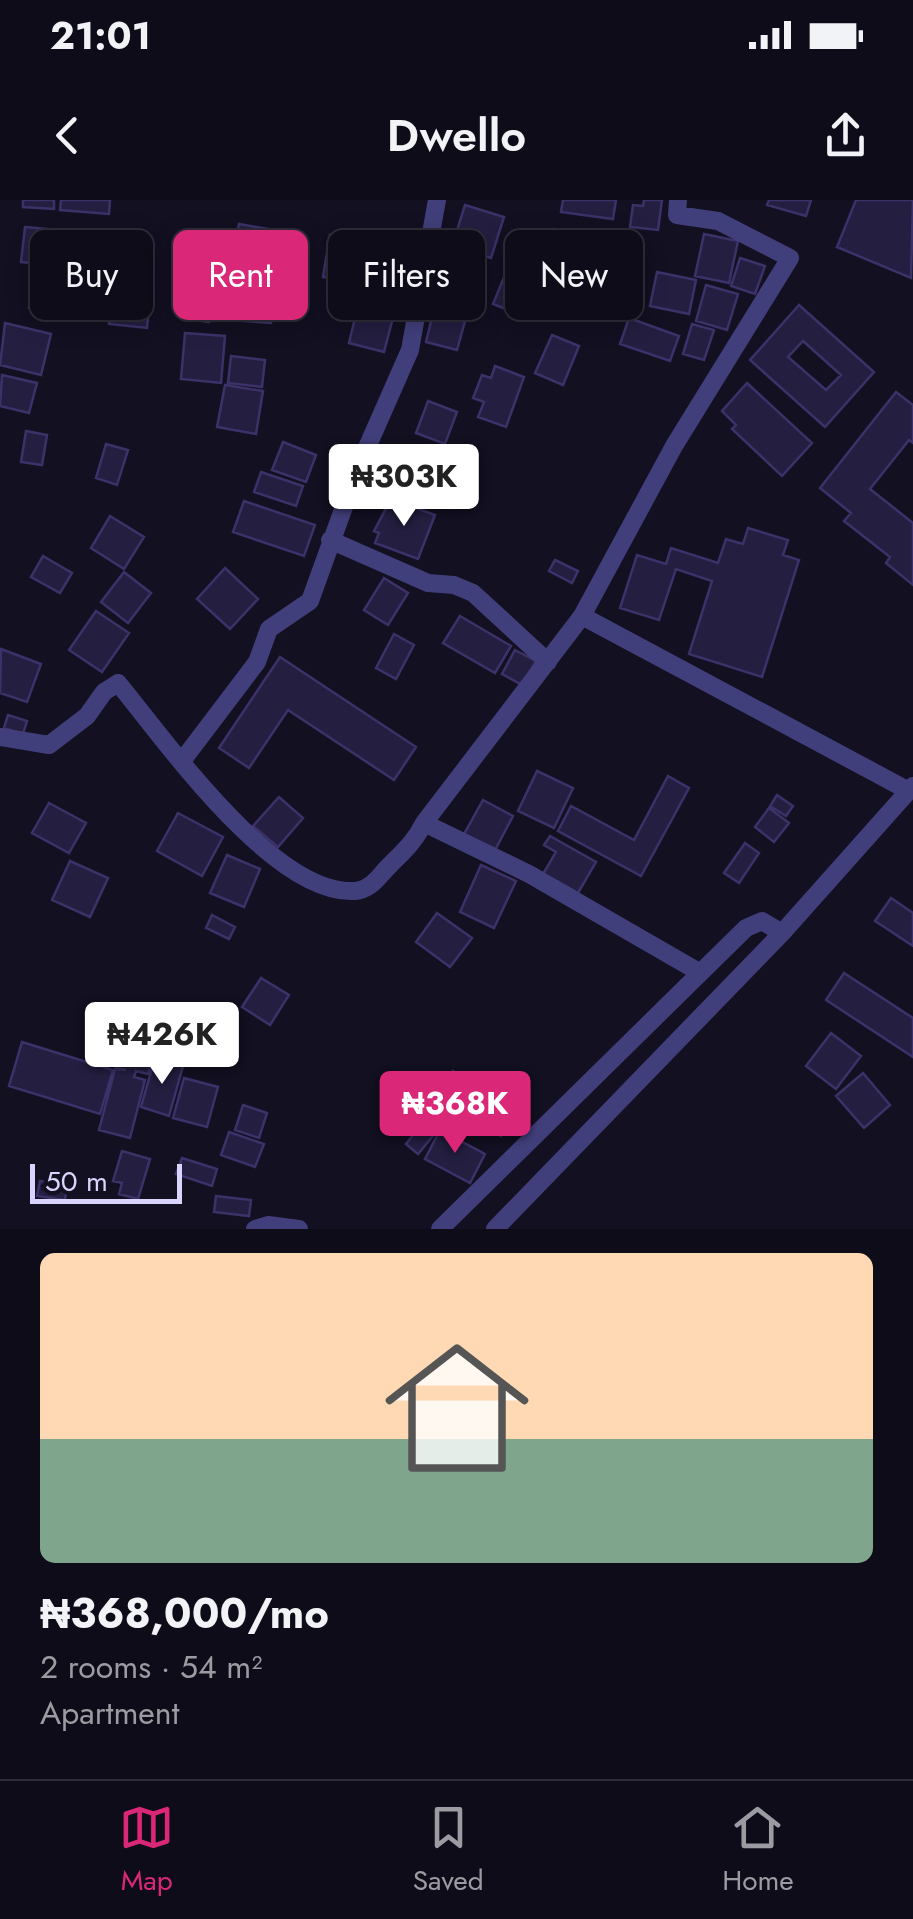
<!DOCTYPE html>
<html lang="en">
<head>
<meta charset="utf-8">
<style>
	body { margin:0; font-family:Jost,sans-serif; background:#1c1a26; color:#f1f3f6; height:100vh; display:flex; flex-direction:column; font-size:38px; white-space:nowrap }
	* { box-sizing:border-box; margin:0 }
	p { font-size:32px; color:#9b9ba2 }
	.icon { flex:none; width:55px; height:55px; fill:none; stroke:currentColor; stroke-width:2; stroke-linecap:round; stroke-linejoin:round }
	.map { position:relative; height:1029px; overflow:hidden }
	.panel { display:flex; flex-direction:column; background:#0e0c19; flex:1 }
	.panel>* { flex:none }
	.hud { position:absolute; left:30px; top:30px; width:855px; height:90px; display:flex; gap:20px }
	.scale { position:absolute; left:30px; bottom:25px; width:152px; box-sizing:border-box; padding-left:10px; border:5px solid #d8d4fb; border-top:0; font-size:28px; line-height:35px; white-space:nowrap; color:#d8d4fb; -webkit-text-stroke:8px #121021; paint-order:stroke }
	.price { position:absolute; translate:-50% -85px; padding:0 22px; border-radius:10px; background:#fff; color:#222; font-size:32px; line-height:65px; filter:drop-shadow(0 2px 5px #0008) }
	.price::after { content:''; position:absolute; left:50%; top:60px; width:30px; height:22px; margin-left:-15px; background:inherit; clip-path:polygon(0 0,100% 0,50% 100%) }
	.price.selected { background:#db2777; color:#fff }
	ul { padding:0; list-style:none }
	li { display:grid; align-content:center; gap:20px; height:530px; padding:0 40px }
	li+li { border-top:2px solid #2e2c38 }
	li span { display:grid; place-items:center; height:310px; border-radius:15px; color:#555 }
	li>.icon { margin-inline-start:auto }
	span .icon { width:180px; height:180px; fill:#fffc; stroke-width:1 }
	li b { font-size:42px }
	.tag { padding:0 35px; border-radius:15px; background:#0e0c19; box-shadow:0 5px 25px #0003,0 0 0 2px #2e2c38; font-size:35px; line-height:90px }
	.tag.selected { background:#db2777; color:#fff }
	.status { display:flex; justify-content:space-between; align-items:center; height:70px; padding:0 50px; background:#0e0c19; direction:ltr }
	.status svg { height:28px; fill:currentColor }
	header { display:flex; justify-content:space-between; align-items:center; height:130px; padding:0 40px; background:#0e0c19; font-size:45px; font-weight:600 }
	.tabs { display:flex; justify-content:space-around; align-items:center; height:140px; border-top:2px solid #2e2c38; background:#0e0c19; font-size:28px; color:#9b9ba2 }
	.tabs a { display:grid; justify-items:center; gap:5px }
	.tabs .selected { color:#db2777 }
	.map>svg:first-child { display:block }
	.building { fill:#241e40; stroke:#3c3269; stroke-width:2.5; fill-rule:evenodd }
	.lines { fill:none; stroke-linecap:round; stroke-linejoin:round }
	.street { stroke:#413f7b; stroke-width:18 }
</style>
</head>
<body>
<div class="status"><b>21:01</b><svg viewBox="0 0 49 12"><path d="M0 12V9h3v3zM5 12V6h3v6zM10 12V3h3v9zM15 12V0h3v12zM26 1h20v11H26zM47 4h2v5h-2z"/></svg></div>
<header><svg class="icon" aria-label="back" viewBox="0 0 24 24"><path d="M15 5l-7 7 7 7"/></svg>Dwello<svg class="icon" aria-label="share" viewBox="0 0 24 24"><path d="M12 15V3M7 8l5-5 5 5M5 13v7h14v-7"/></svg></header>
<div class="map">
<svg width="913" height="1029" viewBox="0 0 913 1029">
	<rect width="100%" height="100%" fill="#121021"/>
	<path class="building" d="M23,0H54V9L23,7Z
		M61,0H110L109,14L60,10Z
		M563,0H616L613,19L561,12Z
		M644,0H662L658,30L630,27L633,5L643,6Z
		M769,0H811L806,16L767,5Z
		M856,0H913L911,78L837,47Z
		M465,5L504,17L491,58L452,46Z
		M239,24L274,30L268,66L232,60Z
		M25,27L91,33L87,68L21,62Z
		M554,29L588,42L571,82L538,69Z
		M704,34L738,41L729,83L695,76Z
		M330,35L366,41L359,83L323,77Z
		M95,38H108L107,70L94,69Z
		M740,58L765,66L755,94L731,86Z
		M443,62L476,69L468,103L435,96Z
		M509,65L549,81L534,120L493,104Z
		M33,71L93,78L89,115L29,108Z
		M657,72L696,80L689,114L650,106Z
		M235,80L274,83L271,123L232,120Z
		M188,83L214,87L209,122L183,118Z
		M113,85L151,89L147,128L109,124Z
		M706,85L738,94L727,130L696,121Z
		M359,101L395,110L384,152L349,143Z
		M435,105L467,114L457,150L426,142Z
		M799,105L874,172L825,227L750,160ZM803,141L841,175L826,190L788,157Z
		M629,118L679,136L670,161L620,144Z
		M5,123L51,134L41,175L0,165Z
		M692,124L714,130L704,160L683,154Z
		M185,133L225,136L221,183L181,179Z
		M552,135L579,146L563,185L535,173Z
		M231,156L265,160L262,187L228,183Z
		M495,166L524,177L506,227L478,217L484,202L473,198L482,175L491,178Z
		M2,175L37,183L29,213L0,206Z
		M747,183L812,243L782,276L732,229L736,225L722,211Z
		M225,185L263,191L256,234L217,227Z
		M896,192L913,205V243L909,240L870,289L913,323V385L886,363L890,357L844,321L851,313L820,288Z
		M428,201L457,212L445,244L416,233Z
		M26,231L47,235L42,265L21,262Z
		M283,242L316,255L306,282L272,270Z
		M106,244L128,250L117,285L96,278Z
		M434,262L463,274L450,308L421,297Z
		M261,272L303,286L296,306L254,292Z
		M391,299L435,315L418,359L375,343L379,333L374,331Z
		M244,301L315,325L304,356L233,332Z
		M110,316L144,337L124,369L91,348Z
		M748,328L788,340L783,355L799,360L762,477L689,454L712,381L676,369L659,420L620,408L637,355L666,364L671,348L718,363L726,339L743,344Z
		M43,356L72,373L60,393L31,377Z
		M555,360L578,371L572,383L549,371Z
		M225,368L258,399L230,429L197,399Z
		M124,372L151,393L128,423L101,402Z
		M384,378L408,393L388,425L364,410Z
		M96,411L129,433L102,472L69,450Z
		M460,416L511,446L495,473L443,443Z
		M394,434L414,445L396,479L376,468Z
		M1,449L41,464L27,502L0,493Z
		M515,450L536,461L522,485L502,474Z
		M280,457L416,547L394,580L288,510L249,568L219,548Z
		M8,515L27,521L23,534L4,528Z
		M537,571L573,588L554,628L518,611Z
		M668,576L689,588L641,676L558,631L571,606L634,640Z
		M777,595L793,606L786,616L770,606Z
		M279,597L303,618L278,647L253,626Z
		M483,600L513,616L494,652L463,636Z
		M49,603L86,623L69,653L32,633Z
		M769,608L789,623L774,642L755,627Z
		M178,613L223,637L202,676L157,651Z
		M550,636L596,662L578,693L543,674L556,652L544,645Z
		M745,643L759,653L739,683L724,673Z
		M227,655L260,669L244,707L210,693Z
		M70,661L108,678L90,717L52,700Z
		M481,665L516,681L494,728L460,712Z
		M891,698L913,713V746L875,721Z
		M437,713L472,738L450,767L416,742Z
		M212,715L235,727L229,739L206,728Z
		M844,773L913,818V857L826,800Z
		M261,778L289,795L270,825L242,807Z
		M831,833L861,856L836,889L806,866Z
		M22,842L113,870L100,914L9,886Z
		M120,854L151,862L148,874L136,871L134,877L145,880L130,938L99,930L115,869L126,870L116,868Z
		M155,858L183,866L169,916L141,907Z
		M453,871L465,877L448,909L436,902Z
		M863,873L890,905L864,928L836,896Z
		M184,878L218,887L207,927L173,918Z
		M472,879L519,907L501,936L455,908Z
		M243,905L267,913L259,938L235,930Z
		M424,921L437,931L418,954L406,944Z
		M440,930L485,954L470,983L425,959Z
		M229,932L264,944L255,967L221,955Z
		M122,951L150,959L138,999L119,994L122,983L113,981Z
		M182,958L217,969L212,986L176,974Z
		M40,981L67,985L65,1000L37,996Z
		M216,996L251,1000L249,1016L214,1012Z"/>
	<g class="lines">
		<path class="street" d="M330,340L428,383L454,385L473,393L548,462
			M582,416L909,591
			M0,537L49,545L87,516L104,492L118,483C165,540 274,696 355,691C372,690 380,674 391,664C405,650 415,641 424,623L582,416L674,246L790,58L718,21L677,15L678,0
			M182,561L257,462L269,429L310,401L358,268L410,150L437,0
			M424,623L529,674L699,772
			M255,1029L268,1025L299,1029
			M440,1029L746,728L762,721L782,733
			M495,1029L782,733L913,586"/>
	</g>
</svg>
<div class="scale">50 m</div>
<b class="price" style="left:404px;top:329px">₦303K</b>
<b class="price" style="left:162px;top:887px">₦426K</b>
<b class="price selected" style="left:455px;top:956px">₦368K</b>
<div class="hud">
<a class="tag">Buy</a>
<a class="tag selected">Rent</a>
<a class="tag">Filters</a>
<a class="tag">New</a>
</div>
</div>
<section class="panel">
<ul>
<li><span style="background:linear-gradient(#ffd9b3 60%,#7fa58c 0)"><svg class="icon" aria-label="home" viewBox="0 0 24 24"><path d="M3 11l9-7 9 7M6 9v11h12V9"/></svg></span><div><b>₦368,000/mo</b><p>2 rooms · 54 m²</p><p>Apartment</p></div></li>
</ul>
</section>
<nav class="tabs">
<a class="selected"><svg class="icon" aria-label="map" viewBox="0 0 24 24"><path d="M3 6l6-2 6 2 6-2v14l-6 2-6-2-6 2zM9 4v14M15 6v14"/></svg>Map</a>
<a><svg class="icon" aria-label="saved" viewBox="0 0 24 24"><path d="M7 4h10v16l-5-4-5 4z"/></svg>Saved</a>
<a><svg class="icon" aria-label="home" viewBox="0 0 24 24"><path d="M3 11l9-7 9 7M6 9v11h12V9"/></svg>Home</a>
</nav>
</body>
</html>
